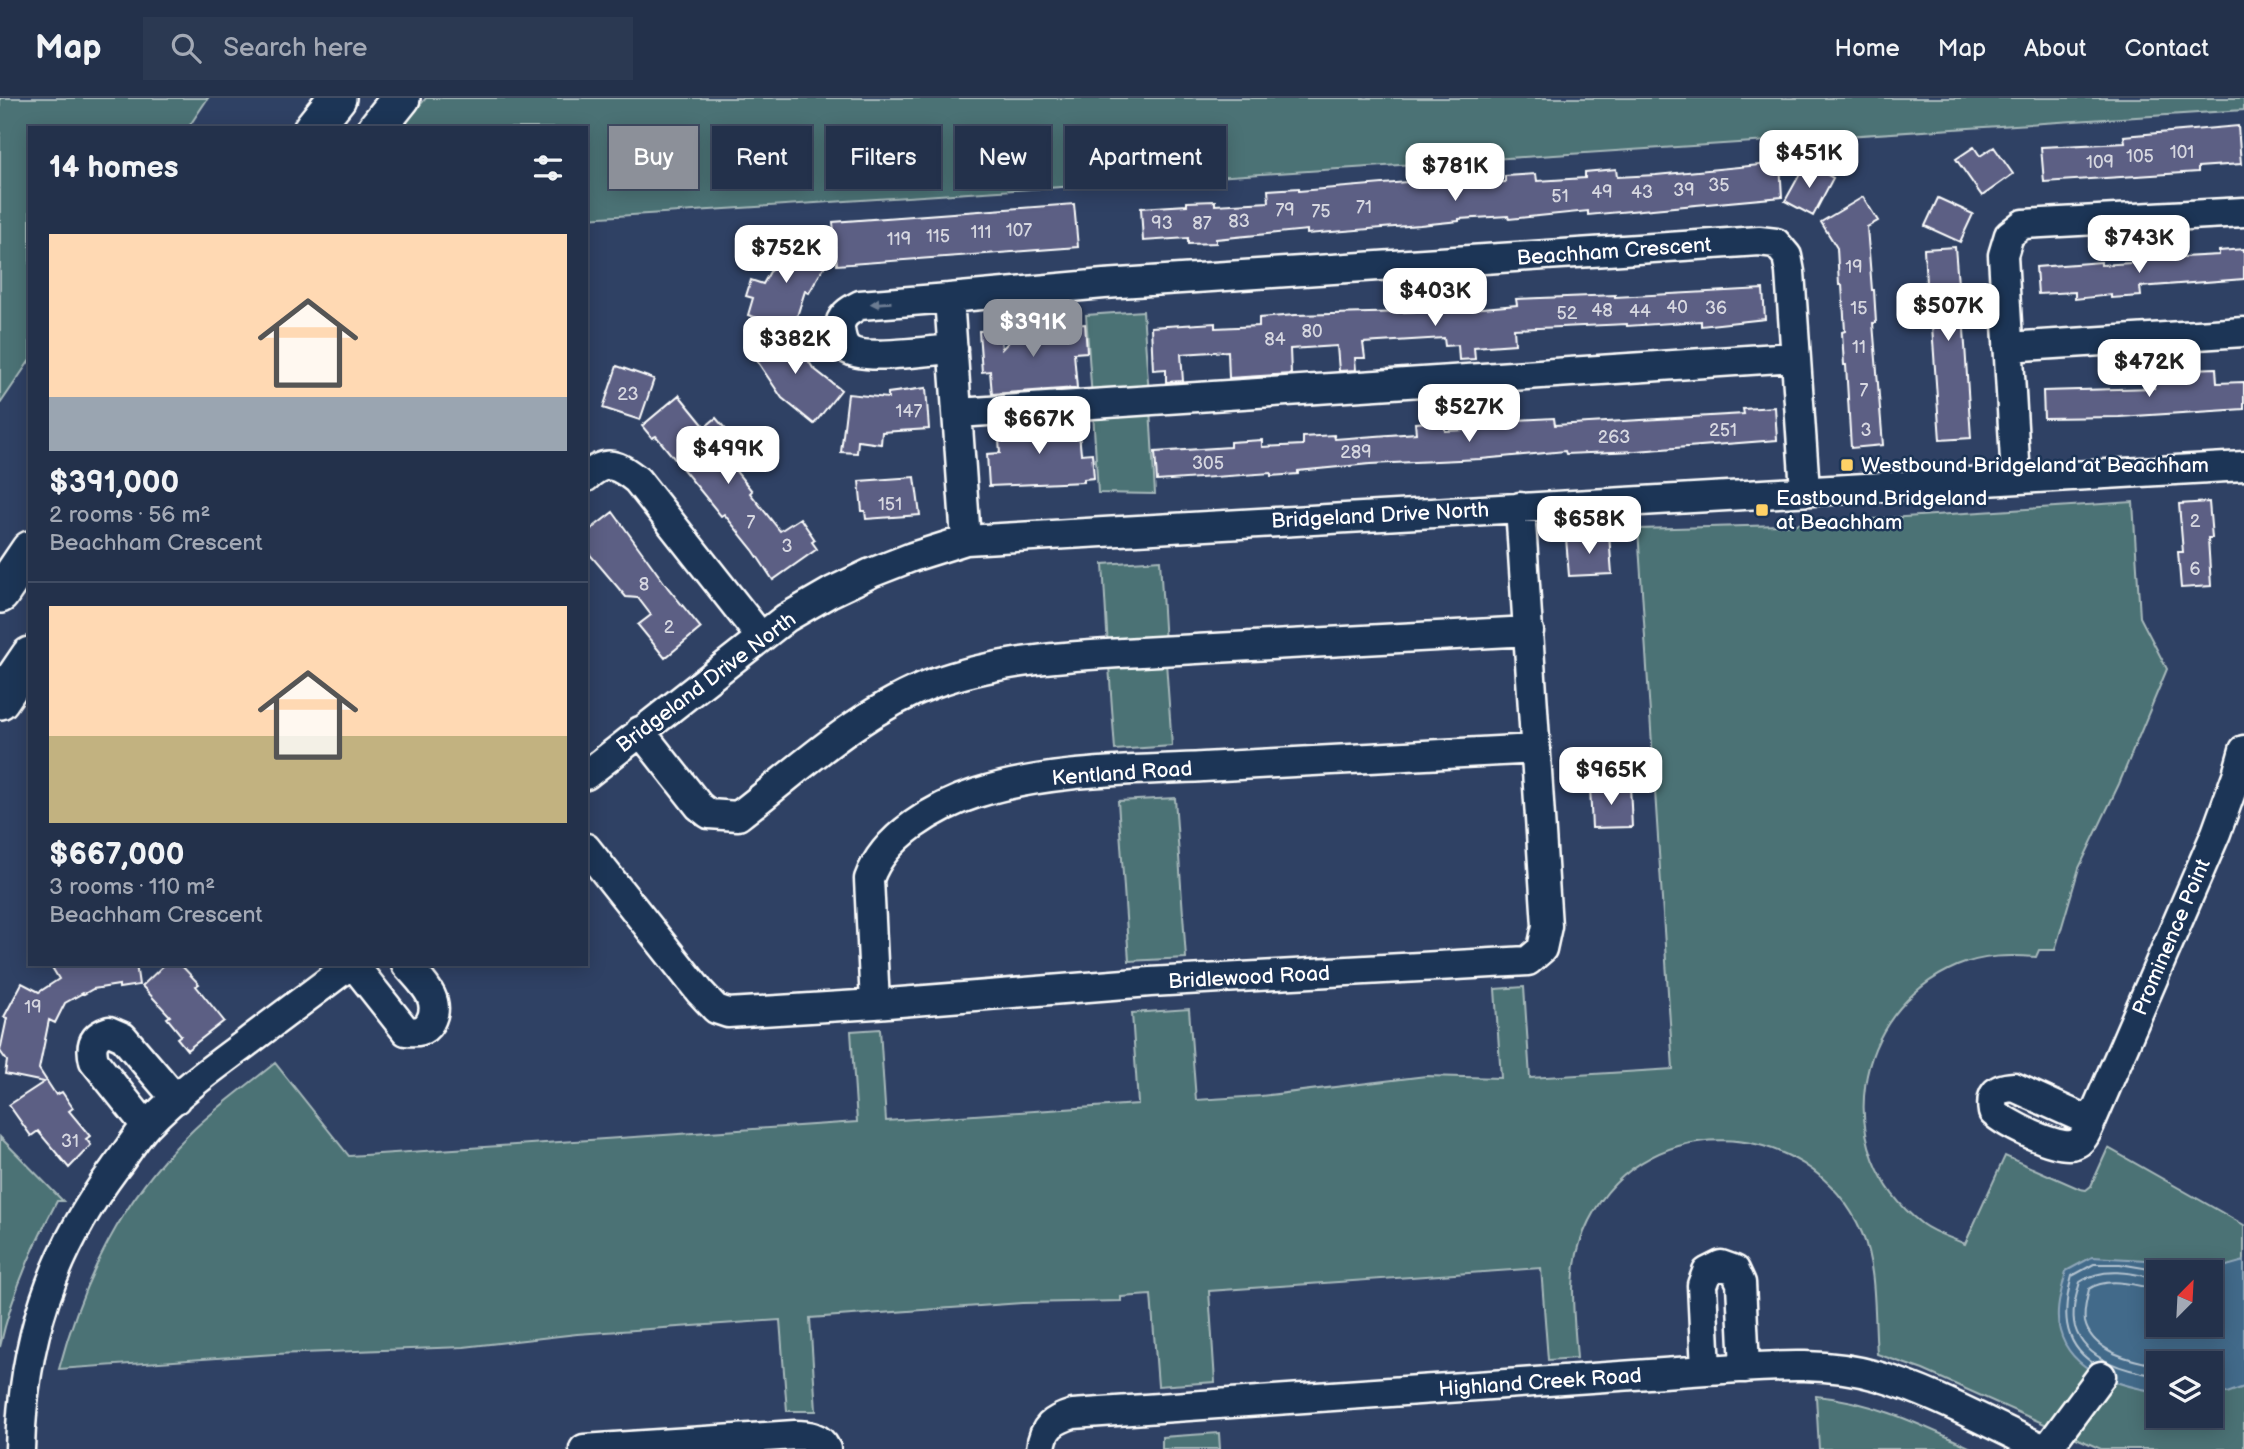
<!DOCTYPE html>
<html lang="en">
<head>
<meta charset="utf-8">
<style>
	body { margin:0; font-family:"Balsamiq Sans",sans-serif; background:#2b3952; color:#f1f3f6; height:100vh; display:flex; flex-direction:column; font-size:26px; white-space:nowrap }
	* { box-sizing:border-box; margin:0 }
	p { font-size:23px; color:#a3a9b5 }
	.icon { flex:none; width:38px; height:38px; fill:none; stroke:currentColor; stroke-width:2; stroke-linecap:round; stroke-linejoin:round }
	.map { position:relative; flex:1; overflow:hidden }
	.details { position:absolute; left:28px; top:28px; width:560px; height:840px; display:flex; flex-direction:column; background:#23314b; border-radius:0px; box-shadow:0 4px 18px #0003,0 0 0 2px #404c63 }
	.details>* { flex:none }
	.hud { position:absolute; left:609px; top:28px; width:665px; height:63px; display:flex; gap:14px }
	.needle { width:46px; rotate:24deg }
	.fabs { position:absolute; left:2146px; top:1162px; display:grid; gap:14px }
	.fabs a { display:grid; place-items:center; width:77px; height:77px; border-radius:0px; background:#23314b; box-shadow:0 4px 18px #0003,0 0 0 2px #404c63; font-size:35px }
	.price { position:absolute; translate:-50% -60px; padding:0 16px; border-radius:14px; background:#fff; color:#222; font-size:23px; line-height:46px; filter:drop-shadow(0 2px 4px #0008) }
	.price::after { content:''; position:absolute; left:50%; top:42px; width:21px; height:16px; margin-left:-10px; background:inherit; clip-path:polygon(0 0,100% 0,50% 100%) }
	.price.current { background:#8c9099; color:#fff }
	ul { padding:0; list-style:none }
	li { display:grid; align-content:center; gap:14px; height:371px; padding:0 21px }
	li+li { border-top:2px solid #404c63 }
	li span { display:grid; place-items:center; height:217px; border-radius:0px; color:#555 }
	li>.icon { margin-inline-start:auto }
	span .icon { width:126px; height:126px; fill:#fffc; stroke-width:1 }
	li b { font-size:30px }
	h2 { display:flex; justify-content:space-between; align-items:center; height:84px; padding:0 21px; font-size:30px }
	.pill { padding:0 24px; border-radius:0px; background:#23314b; box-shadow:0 4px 18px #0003,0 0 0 2px #404c63; font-size:24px; line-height:63px }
	.pill.current { background:#8c9099; color:#fff }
	header { display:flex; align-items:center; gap:42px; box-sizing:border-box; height:98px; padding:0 35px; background:#23314b; border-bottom:2px solid #404c63 }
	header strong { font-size:33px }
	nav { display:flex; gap:38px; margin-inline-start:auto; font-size:24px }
	.search { width:490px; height:63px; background:#2b3952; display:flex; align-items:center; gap:18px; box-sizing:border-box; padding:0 24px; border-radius:0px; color:#a3a9b5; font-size:26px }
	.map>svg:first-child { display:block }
	.green { fill:#4c7275; stroke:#a6b8ba; stroke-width:2; fill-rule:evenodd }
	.water { fill:#426a8a; stroke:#8ea6b9; stroke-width:2; fill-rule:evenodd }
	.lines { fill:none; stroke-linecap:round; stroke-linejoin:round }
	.shore { stroke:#b3c3d0; stroke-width:2 }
	.building { fill:#5b5f84; stroke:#fff; stroke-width:2 }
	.minor-casing { stroke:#fff; stroke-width:33 }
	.major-casing { stroke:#fff; stroke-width:42 }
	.minor { stroke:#1d3557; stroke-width:28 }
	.major { stroke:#1d3557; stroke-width:37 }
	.oneway { fill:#6c7c92 }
	.poi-dot { fill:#ffd166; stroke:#1d3557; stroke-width:2.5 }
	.labels { text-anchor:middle; stroke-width:5; stroke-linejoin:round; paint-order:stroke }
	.number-label { font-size:18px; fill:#d6d7e0 }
	.street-label { font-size:21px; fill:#fff; stroke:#1d3557 }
	.poi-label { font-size:21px; fill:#fff; stroke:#1d3557; text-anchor:start }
</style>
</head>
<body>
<header>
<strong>Map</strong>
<div class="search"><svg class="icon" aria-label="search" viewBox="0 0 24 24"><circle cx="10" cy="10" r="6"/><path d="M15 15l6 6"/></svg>Search here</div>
<nav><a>Home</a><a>Map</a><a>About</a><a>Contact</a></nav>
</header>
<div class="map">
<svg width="2244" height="1351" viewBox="0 0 2244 1351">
	<rect width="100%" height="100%" fill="#2f4164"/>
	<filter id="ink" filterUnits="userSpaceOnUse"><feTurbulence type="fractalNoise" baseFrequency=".0143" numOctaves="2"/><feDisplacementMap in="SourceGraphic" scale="14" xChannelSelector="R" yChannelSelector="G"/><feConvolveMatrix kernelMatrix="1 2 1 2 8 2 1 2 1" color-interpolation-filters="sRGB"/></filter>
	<g filter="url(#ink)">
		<path class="green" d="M0,0H208L188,30H30V262L0,306Z
			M426,0H2244V12L586,120V30H400Z
			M1143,213L1149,297L1092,301L1086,217Z
			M1150,310L1155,396L1098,395L1093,314Z
			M2133,404L2140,519L2167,571L2119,686L2079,770L2055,852H2039L2036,859C2009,857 1983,857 1957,868C1852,913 1829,1054 1922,1126C1934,1135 1952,1140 1965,1146L2005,1058L2080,1091L2086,1092L2091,1088L2108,1050L2244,1127V1351H2101L1923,1272L1877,1256C1874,1217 1877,1171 1862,1135C1810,1014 1635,1009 1584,1134C1567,1174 1574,1218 1577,1260L1548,1262L1541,1170L1209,1193L1215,1284L1158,1288L1151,1197L1121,1199V1203L1022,1205L810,1220L816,1313H787L780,1222L577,1236L464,1249L275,1256L59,1271C83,1181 122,1101 189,1036C215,1010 247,988 275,965L349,1058L857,1024L851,933L880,931L886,1023L1138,1006L1132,915L1189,911L1196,1002L1261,998L1426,978L1501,980L1495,891L1524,889L1530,980L1673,971L1638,431L1781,427ZM2158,1174H2210V1227H2158ZM2158,1265H2210V1318H2158Z
			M1160,462L1165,546L1108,550L1103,466Z
			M1166,564L1172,648L1115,652L1109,568Z
			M1175,700L1186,860L1129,863L1118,703Z
			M0,1039L63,1103H57C32,1150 11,1198 0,1249Z
			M1816,1298C1873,1303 1923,1328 1974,1351H1819Z
			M1219,1335L1220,1351H1162V1339Z"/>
		<path class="water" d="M2092,1159L2146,1162L2186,1172L2216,1171L2244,1163V1289L2227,1295L2210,1296V1265H2158V1294C2121,1288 2071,1275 2060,1233C2054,1214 2062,1192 2066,1173ZM2158,1174H2210V1227H2158Z"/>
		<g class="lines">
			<path class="shore" d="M2158,1181C2132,1175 2103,1168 2080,1184C2076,1198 2071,1214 2075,1229C2085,1263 2127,1273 2158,1278
				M2158,1192C2137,1187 2108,1178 2089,1191C2087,1202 2083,1213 2085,1224C2092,1254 2132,1263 2158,1267
				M2093,1265C2061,1244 2063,1211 2072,1178L2094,1166H2120L2167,1174"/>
		</g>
		<path class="building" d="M2238,28L2241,66L2198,69V74L2044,84L2041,49L2125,45L2124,38Z
			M1974,49L1980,58L1994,49L2013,76L1982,98L1956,61Z
			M1780,65L1782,99L1588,117V113L1509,121L1508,118L1459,121V123L1420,127L1307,136V132L1216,141V145L1188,146V140L1143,143L1141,110L1187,107V104L1215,103V107L1269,104L1268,92L1299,90V93L1455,80L1456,87L1505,84V78L1536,76L1537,83L1585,80V74L1616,71L1617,79L1656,77Z
			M1806,65L1833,80L1813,118L1785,103Z
			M1863,99L1878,123L1867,129L1872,192H1874L1876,225H1873L1883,347L1851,350L1846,267H1844L1842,234L1845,233L1842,187H1839L1837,150L1821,124Z
			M1938,100L1973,116L1960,144L1925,128Z
			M1074,106L1078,149L837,167L833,124Z
			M789,140L828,162L809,195L805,193L793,231L748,217L753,200L746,198L751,182L763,186Z
			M1955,149L1958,186L1961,185L1971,340L1940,342L1929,185H1926L1924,151Z
			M2244,151V181L2140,189L2141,198L2111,200V197L2075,201V194L2038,196L2036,169L2101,164V167L2146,164V161L2219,157V153Z
			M1763,191L1765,221L1701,228V223L1627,228V226L1514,231L1515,246L1474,249L1475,261L1459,262L1458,247L1445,248L1444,240L1363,245L1365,260H1355L1356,272L1339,273L1337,248L1290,251L1291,276L1229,280L1228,253L1181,256L1183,283L1166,284V271L1153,272L1151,229L1215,225V230L1259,228V220L1295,217L1406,214L1471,209V211L1517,207L1516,201L1615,197V199Z
			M1085,226L1087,254L1074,255L1077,290L992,296L990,273L982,274L979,233L1000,232L1002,251L1022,230H1032L1038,235L1064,233L1063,228Z
			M787,230L813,270L841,292L814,326L782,300L751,254Z
			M617,268L654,281L640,322L603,310Z
			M2216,270L2217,285L2244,284V311L2119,319L2044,320L2043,293L2154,290V281L2193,279V271Z
			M926,290L929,331L882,334L881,346L858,343L857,355L841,354L848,296L888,300V295Z
			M679,297L705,329L716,320L735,342L731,345L737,352L726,361L752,393L750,395L780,433L800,420L815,442L812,444L817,451L773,482L753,452L724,416L721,418L656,338L652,340L642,328Z
			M1515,297L1517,322L1554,320L1555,327L1744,316L1743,311L1775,309L1777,342L1636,353L1566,356L1565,353L1481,361L1370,366L1298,373V376L1271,378V375L1157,383L1155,354L1230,349V344L1262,342V349L1303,347V339L1334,337L1335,341L1416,335L1415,325L1445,323V333L1491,331L1490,319H1501L1500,298Z
			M1078,324L1081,356L1092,355L1094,380L1084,381V384L989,388L987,356L1000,355L998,329Z
			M915,379L920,417L866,421L865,413H862L859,383Z
			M2209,404L2212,440H2208L2211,488L2181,490L2178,454H2183L2179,406Z
			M613,414L668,490L701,530L665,560L638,527L651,517L638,500L626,499L586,452V435Z
			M1609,437L1612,476L1569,478L1566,440Z
			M1630,687L1632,729L1592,730L1590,689Z
			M50,866H136L139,887L119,890V887L93,891L84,896L83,895L65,905L55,925L49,922L39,971L56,997L62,994L73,1010L69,1013L90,1038L86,1041L91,1047L69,1070L38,1033L31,1038L9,1007L44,984L5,976L7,963L0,953L7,920L4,919L22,885L39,894L59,881Z
			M165,866H180L199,886L196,888L224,923L187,952L177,940L181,937L167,920L170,918L142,888Z"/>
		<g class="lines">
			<g class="minor-casing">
				<path id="minor" d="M949,200L860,207C850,212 839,218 840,231C841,238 842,246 848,251C862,263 932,252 953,251
					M2008,249L2244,234
					M958,315L1794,259
					M586,379C606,360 618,367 637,382L760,538
					M2016,380L2003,157L2009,137L2023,126L2244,114
					M966,442L949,200L1104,186L1759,143L1776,145L1787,158L1790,174L1805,392
					M640,633L699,708L709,716L738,718C801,670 859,613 934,585C1013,556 1112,556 1196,551C1307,545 1418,539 1529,533
					M586,677L786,520L831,494L871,475L912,459L966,442L2244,368
					M586,750L700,894L716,911L728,915L875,906L1150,884L1528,863L1542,851L1547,828L1520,409
					M353,866L406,933C417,934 424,934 430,924C443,901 420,883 406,866
					M875,906L869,781C884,738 936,708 977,695C1049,672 1129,673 1203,669C1314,663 1425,657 1536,651
					M2091,1024L2014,989C1995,990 1990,996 1993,1014C2005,1025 2058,1053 2075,1046C2084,1043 2087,1032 2091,1024L2216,735L2237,677L2244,652
					M146,1028L94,963C90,947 93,938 109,933L123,939L176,1001
					M1706,1272L1702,1187L1707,1174L1721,1167L1735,1172L1741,1185L1745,1270
					M20,1351C23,1244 51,1156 115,1070C126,1056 135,1040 147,1027C176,997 211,971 245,946C280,919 316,893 351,866
					M584,1351L795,1337C807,1337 820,1338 826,1351
					M1041,1351C1043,1329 1053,1322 1073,1316L1706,1272C1763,1269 1822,1262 1877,1278C1931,1293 1992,1327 2044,1351
					M2047,1351L2101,1278"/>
			</g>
			<g class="major-casing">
				<path id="major" d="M313,30L337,0
					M377,30L401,0
					M0,496L30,452
					M0,602L30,558"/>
			</g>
			<use href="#minor" class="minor"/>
			<use href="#major" class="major"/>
		</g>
		<defs><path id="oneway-solid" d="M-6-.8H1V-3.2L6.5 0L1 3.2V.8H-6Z" transform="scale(1.75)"/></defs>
		<use class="oneway" href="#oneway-solid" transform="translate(881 205) rotate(176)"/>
	</g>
	<g class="poi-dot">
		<rect x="1840" y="360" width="14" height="14" rx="3.5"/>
		<rect x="1755" y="405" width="14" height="14" rx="3.5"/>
	</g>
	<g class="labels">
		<g class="number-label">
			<text x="2182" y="60">101</text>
			<text x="2140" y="64">105</text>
			<text x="2100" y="70">109</text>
			<text x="1719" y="93">35</text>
			<text x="1684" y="98">39</text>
			<text x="1602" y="100">49</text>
			<text x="1642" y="100">43</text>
			<text x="1560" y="104">51</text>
			<text x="1364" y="115">71</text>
			<text x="1285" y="118">79</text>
			<text x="1321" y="119">75</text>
			<text x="1239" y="129">83</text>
			<text x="1162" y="131">93</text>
			<text x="1202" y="131">87</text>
			<text x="1019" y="138">107</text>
			<text x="981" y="140">111</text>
			<text x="938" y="144">115</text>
			<text x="899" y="147">119</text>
			<text x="1854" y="175">19</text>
			<text x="1677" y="215">40</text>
			<text x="1716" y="216">36</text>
			<text x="1859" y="216">15</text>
			<text x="1602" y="218">48</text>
			<text x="1640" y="219">44</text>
			<text x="1567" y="221">52</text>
			<text x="1312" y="239">80</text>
			<text x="1275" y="247">84</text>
			<text x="1859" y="255">11</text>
			<text x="1864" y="298">7</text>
			<text x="628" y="302">23</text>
			<text x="909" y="319">147</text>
			<text x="1723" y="338">251</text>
			<text x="1866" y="338">3</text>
			<text x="1614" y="345">263</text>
			<text x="1356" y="360">289</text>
			<text x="1208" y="371">305</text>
			<text x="890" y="412">151</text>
			<text x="2195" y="429">2</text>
			<text x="751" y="430">7</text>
			<text x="787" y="454">3</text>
			<text x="2195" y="477">6</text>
			<text x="644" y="492">8</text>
			<text x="669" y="535">2</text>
			<text x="33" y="915">19</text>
			<text x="70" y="1049">31</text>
		</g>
		<g class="street-label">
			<text transform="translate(1614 153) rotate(-4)" y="7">Beachham Crescent</text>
			<text transform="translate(1380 417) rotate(-3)" y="7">Bridgeland Drive North</text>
			<text transform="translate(706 584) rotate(-37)" y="7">Bridgeland Drive North</text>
			<text transform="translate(1122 675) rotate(-4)" y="7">Kentland Road</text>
			<text transform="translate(2171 839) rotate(-67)" y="7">Prominence Point</text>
			<text transform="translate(1249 879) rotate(-3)" y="7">Bridlewood Road</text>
			<text transform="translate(1540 1284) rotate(-4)" y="7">Highland Creek Road</text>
		</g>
		<g class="poi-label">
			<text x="1861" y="374">Westbound Bridgeland at Beachham</text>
			<text x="1776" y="407">Eastbound Bridgeland<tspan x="1776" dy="24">at Beachham</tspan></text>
		</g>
	</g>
</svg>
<div class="fabs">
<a><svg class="needle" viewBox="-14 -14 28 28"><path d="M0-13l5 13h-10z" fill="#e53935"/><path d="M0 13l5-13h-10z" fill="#a3a9b5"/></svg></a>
<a><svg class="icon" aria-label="layers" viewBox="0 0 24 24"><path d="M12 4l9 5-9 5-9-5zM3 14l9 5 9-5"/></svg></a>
</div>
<b class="price" style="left:1809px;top:92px">$451K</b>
<b class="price" style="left:1455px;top:105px">$781K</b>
<b class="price" style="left:2139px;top:177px">$743K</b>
<b class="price" style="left:786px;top:187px">$752K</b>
<b class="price" style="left:1435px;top:230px">$403K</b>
<b class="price" style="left:1948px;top:245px">$507K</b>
<b class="price current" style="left:1033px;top:261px">$391K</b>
<b class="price" style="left:795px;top:278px">$382K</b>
<b class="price" style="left:2149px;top:301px">$472K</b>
<b class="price" style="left:1469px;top:346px">$527K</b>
<b class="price" style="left:1039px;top:358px">$667K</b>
<b class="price" style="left:728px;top:388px">$499K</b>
<b class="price" style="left:1589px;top:458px">$658K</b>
<b class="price" style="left:1611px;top:709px">$965K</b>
<div class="hud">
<a class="pill current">Buy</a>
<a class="pill">Rent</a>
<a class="pill">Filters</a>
<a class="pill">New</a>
<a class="pill">Apartment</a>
</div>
<section class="details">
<h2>14 homes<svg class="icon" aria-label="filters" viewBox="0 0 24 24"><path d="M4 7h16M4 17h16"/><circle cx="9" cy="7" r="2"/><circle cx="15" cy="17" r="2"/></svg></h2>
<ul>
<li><span style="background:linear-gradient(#ffd9b3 75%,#9aa5b1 0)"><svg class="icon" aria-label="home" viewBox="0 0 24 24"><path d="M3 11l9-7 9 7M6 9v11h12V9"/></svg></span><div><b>$391,000</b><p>2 rooms · 56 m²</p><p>Beachham Crescent</p></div></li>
<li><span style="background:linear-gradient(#ffd9b3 60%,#c2b280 0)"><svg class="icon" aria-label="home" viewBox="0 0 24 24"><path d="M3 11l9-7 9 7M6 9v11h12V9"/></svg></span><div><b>$667,000</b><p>3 rooms · 110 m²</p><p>Beachham Crescent</p></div></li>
</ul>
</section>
</div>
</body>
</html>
